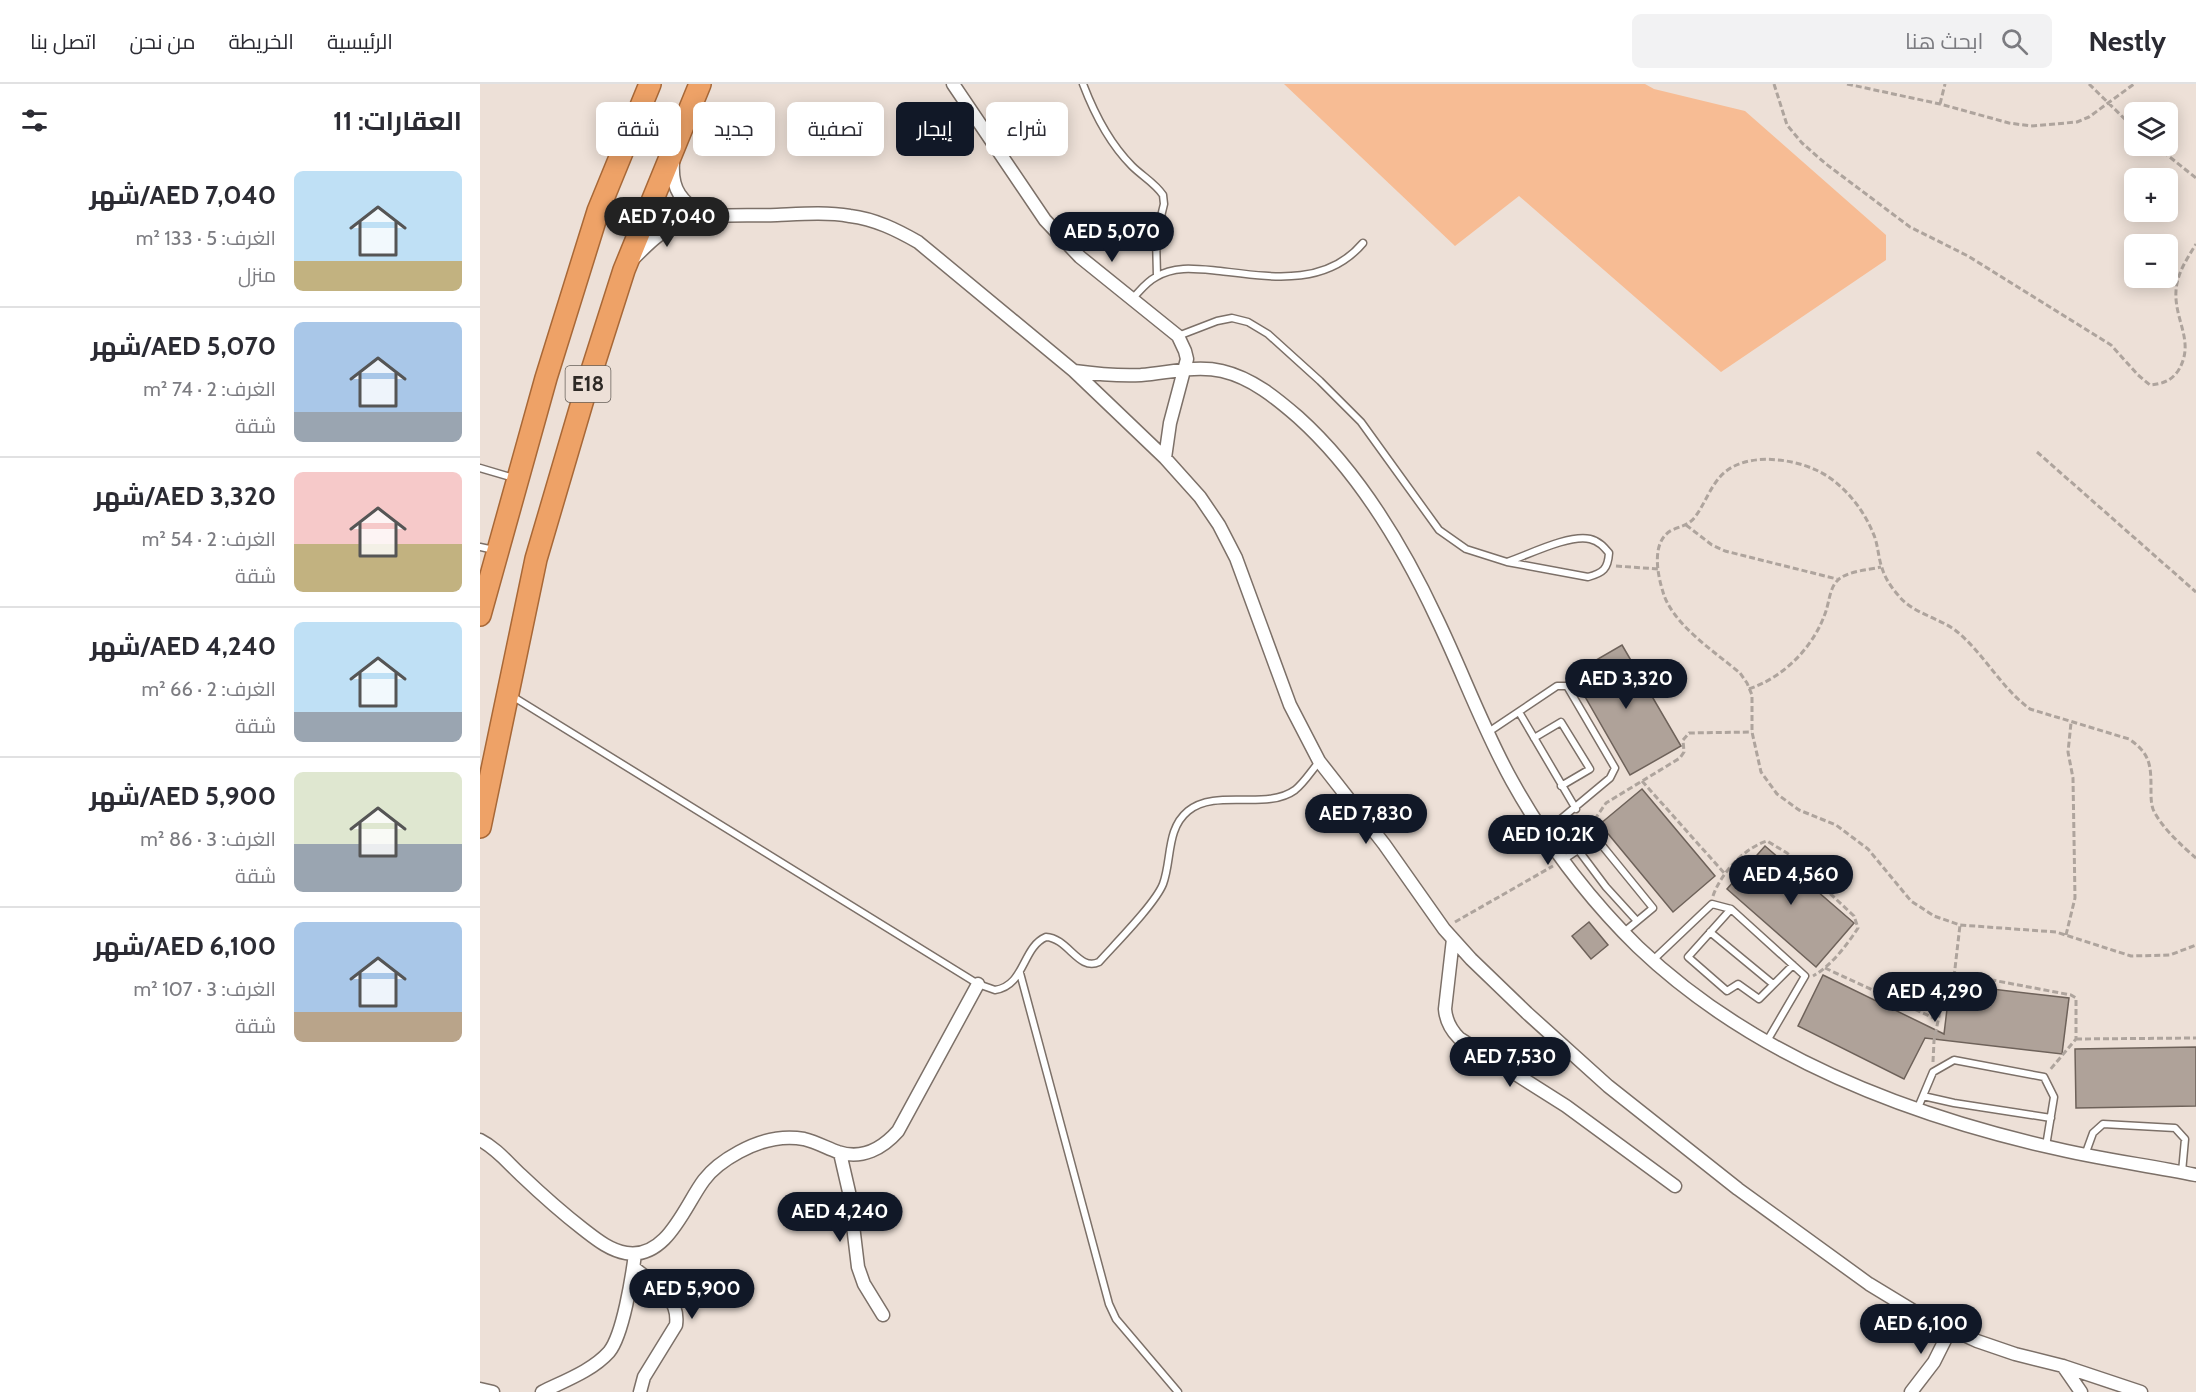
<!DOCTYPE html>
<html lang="ar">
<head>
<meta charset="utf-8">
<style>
	body { margin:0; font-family:Cabin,Cairo,sans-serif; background:#f2f2f3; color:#2b2b33; direction:rtl; height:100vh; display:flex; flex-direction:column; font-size:22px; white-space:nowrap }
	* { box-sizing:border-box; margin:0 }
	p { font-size:20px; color:#7c7c81 }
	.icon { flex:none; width:33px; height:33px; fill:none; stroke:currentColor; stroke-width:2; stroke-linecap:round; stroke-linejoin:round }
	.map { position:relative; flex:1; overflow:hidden; direction:ltr }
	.drawer { display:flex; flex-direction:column; background:#fff; width:480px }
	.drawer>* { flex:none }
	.guide { position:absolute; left:18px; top:18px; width:570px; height:54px; direction:rtl; display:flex; gap:12px }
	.fabs { position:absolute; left:1644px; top:18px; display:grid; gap:12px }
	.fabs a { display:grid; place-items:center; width:54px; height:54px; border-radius:9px; background:#fff; box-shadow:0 3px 15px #0003; font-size:30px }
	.price { position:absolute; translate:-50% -51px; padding:0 14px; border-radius:21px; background:#111827; color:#fff; font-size:20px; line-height:39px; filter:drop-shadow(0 2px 3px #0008) }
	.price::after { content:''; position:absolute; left:50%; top:36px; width:18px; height:14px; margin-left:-9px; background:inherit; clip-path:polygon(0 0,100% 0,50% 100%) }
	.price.current { background:#222; color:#fff }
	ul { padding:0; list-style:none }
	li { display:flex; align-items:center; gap:18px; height:150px; padding:0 18px }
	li+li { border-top:2px solid #e1e1e2 }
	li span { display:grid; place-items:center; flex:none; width:168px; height:120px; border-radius:9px; color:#555 }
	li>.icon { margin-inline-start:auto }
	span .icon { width:72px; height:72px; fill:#fffc; stroke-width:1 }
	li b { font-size:26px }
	h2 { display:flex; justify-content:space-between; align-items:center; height:72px; padding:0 18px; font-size:26px }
	.pill { padding:0 21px; border-radius:9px; background:#fff; box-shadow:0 3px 15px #0003; font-size:21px; line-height:54px }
	.pill.current { background:#111827; color:#fff }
	header { display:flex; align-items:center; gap:36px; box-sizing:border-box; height:84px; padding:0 30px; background:#fff; border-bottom:2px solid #e1e1e2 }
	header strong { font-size:28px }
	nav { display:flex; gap:33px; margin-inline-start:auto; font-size:21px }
	.search { width:420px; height:54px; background:#f2f2f3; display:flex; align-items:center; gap:15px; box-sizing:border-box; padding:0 21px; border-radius:9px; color:#7c7c81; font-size:22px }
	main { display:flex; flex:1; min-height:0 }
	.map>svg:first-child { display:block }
	.green { fill:#f7bc94 }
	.building { fill:#afa299; stroke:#6e625a; stroke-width:1.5 }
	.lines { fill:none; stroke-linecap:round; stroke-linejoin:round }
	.service-casing { stroke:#7c7068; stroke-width:9 }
	.minor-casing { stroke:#7c7068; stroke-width:15 }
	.trunk-casing { stroke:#a86837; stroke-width:24 }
	.path { stroke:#aea49d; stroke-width:3; stroke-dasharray:6 3; stroke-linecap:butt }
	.service { stroke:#fff; stroke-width:6 }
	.minor { stroke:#fff; stroke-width:12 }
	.trunk { stroke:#eea267; stroke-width:21 }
	.labels { text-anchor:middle; stroke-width:4.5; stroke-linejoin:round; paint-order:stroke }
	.shield { fill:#ede0d7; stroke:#67605a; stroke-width:1.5 }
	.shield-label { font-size:21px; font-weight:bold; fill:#2e2925 }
</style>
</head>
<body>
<header>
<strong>Nestly</strong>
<div class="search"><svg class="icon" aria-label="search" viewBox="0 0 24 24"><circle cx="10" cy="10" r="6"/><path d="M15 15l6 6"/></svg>ابحث هنا</div>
<nav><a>الرئيسية</a><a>الخريطة</a><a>من نحن</a><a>اتصل بنا</a></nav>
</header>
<main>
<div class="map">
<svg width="1716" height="1308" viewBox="0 0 1716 1308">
	<rect width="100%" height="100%" fill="#ede0d7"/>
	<path class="green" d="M804,0H1165L1174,5L1265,27L1406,151V176L1241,288L1039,112L975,162Z"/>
	<path class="building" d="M1142,561L1201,662L1150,691L1092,590Z
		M1162,705L1235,792L1193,828L1120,740Z
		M1285,762L1374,839L1336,883L1247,805Z
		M1109,838L1128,861L1111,875L1092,852Z
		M1343,891L1464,950L1470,900L1589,914L1582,970L1445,954L1424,995L1318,942Z
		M1716,963V1022L1596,1024L1595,965Z"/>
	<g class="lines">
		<g class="service-casing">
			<path id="service" d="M603,0C614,29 630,60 652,82C662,92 675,99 683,111L684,120L676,153L677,192
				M652,215C660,207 666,198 676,193C695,181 718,185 740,187C790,193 846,203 883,159
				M698,252L737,237L752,234L768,238L788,250L840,297L881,338L959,446L986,465L1027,478L1108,493C1123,489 1128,485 1129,469C1124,463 1119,457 1110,455C1089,450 1048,471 1027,478
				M0,384L34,394
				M0,463L14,466
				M32,612L498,900L515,906C545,902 542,863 566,853C588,854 599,888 619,878C635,860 675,820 683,800C692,776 686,745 708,727C736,704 786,727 815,706C824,699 832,686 839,678
				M1039,628L1096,725
				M1007,649L1077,602H1087L1135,684L1130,694L1064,749
				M1054,654L1081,638L1110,685L1081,702
				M1099,767L1126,803L1157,837
				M1083,776L1116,754L1173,824L1144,848
				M1251,825L1208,873L1247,907L1258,900L1279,915L1313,881
				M1230,848L1293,900
				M1173,876L1232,820L1251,825L1325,892L1287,957
				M540,889L629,1220L636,1235L698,1308
				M1443,1012L1474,1019L1571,1034
				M1437,1026L1453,988L1474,976L1564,993L1574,1013L1566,1062
				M1605,1071L1613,1049L1623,1040L1695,1044L1705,1055L1702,1088"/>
		</g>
		<g class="minor-casing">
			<path id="minor" d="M473,0L565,136L600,173L698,252L705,267L707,275L690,339L685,374
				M193,78C191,107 202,117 224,133
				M154,174C167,161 181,147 197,140C228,128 264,132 297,131C321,130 346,128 370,132C395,135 417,146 438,158L594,287L685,374L720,413L739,441L756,474L810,621L839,677L904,760L964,845L991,875L1047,929L1128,1002L1258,1105L1389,1200L1440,1231L1497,1257L1535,1270L1583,1282L1661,1308
				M594,287C616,290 638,292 661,291C688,289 715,281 742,287C772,294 796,314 818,333C878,387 923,462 957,535C983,589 1003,645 1032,697C1066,758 1108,814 1158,863C1270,970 1421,1029 1569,1063C1618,1075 1667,1081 1716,1091
				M973,855L965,925C966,938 971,946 979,954L1086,1022L1195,1102
				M0,1056C16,1064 28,1079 41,1091C61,1110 81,1128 103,1145C116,1155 129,1166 146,1169C187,1176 205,1121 224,1096C233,1084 246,1075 259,1068C279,1057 302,1051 324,1055C336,1058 347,1064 358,1068C382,1076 403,1064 418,1047L498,900
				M360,1069L369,1108L378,1183L384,1200L403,1231
				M154,1184C174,1200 200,1212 196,1241L164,1293L160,1308
				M1583,1282L1601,1308
				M0,1305L13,1308
				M62,1308C84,1297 112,1287 129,1268C143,1251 152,1193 155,1170
				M1431,1308L1454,1278L1470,1246"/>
		</g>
		<g class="trunk-casing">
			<path id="trunk" d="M0,531L66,294L118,127L170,0
				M0,743L56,475L106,305L144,186L220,0"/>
		</g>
		<path class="path" d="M1294,0L1307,41L1322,59L1346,80L1430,143L1488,172L1631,261L1658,291L1670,301C1682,300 1691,297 1698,287C1716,258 1694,237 1696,207C1697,189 1707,175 1716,160
			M1367,0L1460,20L1529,39L1551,42L1597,38L1609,33L1654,0
			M1609,0L1654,44
			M1460,20L1465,0
			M1676,62L1716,94
			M1557,368L1716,508
			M1206,441L1232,461L1245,467L1357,495
			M1136,482L1179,485
			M1269,605C1304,593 1334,563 1346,527C1349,518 1350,504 1357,497C1366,487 1388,486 1401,483
			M1162,697L1245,790
			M1114,744L1113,738L1126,719L1200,674L1204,668L1203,656L1209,649L1272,648
			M1716,774C1702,762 1680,742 1673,725C1671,719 1671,713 1671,707C1671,682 1671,670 1649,655L1550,625C1520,603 1504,569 1475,546C1457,533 1432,529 1418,511C1411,503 1405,494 1402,484C1398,473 1398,459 1393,449C1383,424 1361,397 1336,386C1308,373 1260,368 1239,394C1229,406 1224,421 1215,433C1209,441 1201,442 1192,446C1171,457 1177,489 1183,508C1192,540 1235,568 1260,589L1267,599L1272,611V648L1281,688L1297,710L1319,726L1356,741L1388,765L1431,817L1454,832L1480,841L1576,848L1651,872L1690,871L1716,861
			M1233,812C1241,789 1264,764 1287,757L1307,769L1374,832L1378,844C1367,861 1351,882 1333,892
			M975,838L1073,782
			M1586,851L1595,814L1593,694L1588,668L1591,639
			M1345,884L1458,936
			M1474,893L1480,841
			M1596,955L1716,954
			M1453,978L1454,957L1465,902L1474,894L1491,892L1591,911L1596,914V955L1569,987"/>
		<use href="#service" class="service"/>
		<use href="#minor" class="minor"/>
		<use href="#trunk" class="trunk"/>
	</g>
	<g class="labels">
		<rect class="shield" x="85.5" y="282" width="45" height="36" rx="4.5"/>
		<g class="shield-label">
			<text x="108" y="307">E18</text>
		</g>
	</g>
</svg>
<div class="fabs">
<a><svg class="icon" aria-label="layers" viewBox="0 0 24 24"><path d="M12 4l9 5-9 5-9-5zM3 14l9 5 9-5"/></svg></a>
<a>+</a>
<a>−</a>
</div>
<b class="price current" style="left:187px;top:164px">AED 7,040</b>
<b class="price" style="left:632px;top:179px">AED 5,070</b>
<b class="price" style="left:1146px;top:626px">AED 3,320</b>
<b class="price" style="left:886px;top:761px">AED 7,830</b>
<b class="price" style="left:1068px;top:782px">AED 10.2K</b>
<b class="price" style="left:1311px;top:822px">AED 4,560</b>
<b class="price" style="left:1455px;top:939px">AED 4,290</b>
<b class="price" style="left:1030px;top:1004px">AED 7,530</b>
<b class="price" style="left:360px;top:1159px">AED 4,240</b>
<b class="price" style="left:212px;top:1236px">AED 5,900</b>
<b class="price" style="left:1441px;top:1271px">AED 6,100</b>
<div class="guide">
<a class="pill">شراء</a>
<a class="pill current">إيجار</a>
<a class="pill">تصفية</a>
<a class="pill">جديد</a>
<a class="pill">شقة</a>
</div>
</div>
<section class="drawer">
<h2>العقارات: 11<svg class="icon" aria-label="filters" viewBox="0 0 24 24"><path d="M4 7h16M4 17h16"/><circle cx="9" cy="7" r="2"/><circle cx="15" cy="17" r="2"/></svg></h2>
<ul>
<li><span style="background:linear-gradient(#bfe0f5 75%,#c2b280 0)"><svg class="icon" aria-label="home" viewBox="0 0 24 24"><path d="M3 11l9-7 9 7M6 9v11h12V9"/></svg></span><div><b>AED 7,040/شهر</b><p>الغرف: 5 · 133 m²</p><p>منزل</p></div></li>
<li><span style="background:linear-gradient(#a9c7e8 75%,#9aa5b1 0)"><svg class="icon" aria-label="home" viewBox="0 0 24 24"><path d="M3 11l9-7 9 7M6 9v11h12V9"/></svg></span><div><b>AED 5,070/شهر</b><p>الغرف: 2 · 74 m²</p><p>شقة</p></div></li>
<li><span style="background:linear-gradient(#f6c9c9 60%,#c2b280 0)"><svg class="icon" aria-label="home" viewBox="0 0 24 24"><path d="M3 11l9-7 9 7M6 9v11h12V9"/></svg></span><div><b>AED 3,320/شهر</b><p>الغرف: 2 · 54 m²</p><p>شقة</p></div></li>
<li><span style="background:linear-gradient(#bfe0f5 75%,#9aa5b1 0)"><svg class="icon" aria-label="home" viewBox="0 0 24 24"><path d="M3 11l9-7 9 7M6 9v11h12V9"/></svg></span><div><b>AED 4,240/شهر</b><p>الغرف: 2 · 66 m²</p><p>شقة</p></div></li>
<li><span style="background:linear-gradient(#dfe7d0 60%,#9aa5b1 0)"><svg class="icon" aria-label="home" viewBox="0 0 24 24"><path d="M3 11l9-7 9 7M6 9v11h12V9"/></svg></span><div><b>AED 5,900/شهر</b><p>الغرف: 3 · 86 m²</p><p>شقة</p></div></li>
<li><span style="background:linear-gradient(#a9c7e8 75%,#b9a48a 0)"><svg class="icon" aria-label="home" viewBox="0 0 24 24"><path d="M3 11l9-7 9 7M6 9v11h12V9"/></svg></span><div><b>AED 6,100/شهر</b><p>الغرف: 3 · 107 m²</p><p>شقة</p></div></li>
</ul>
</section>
</main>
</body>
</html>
